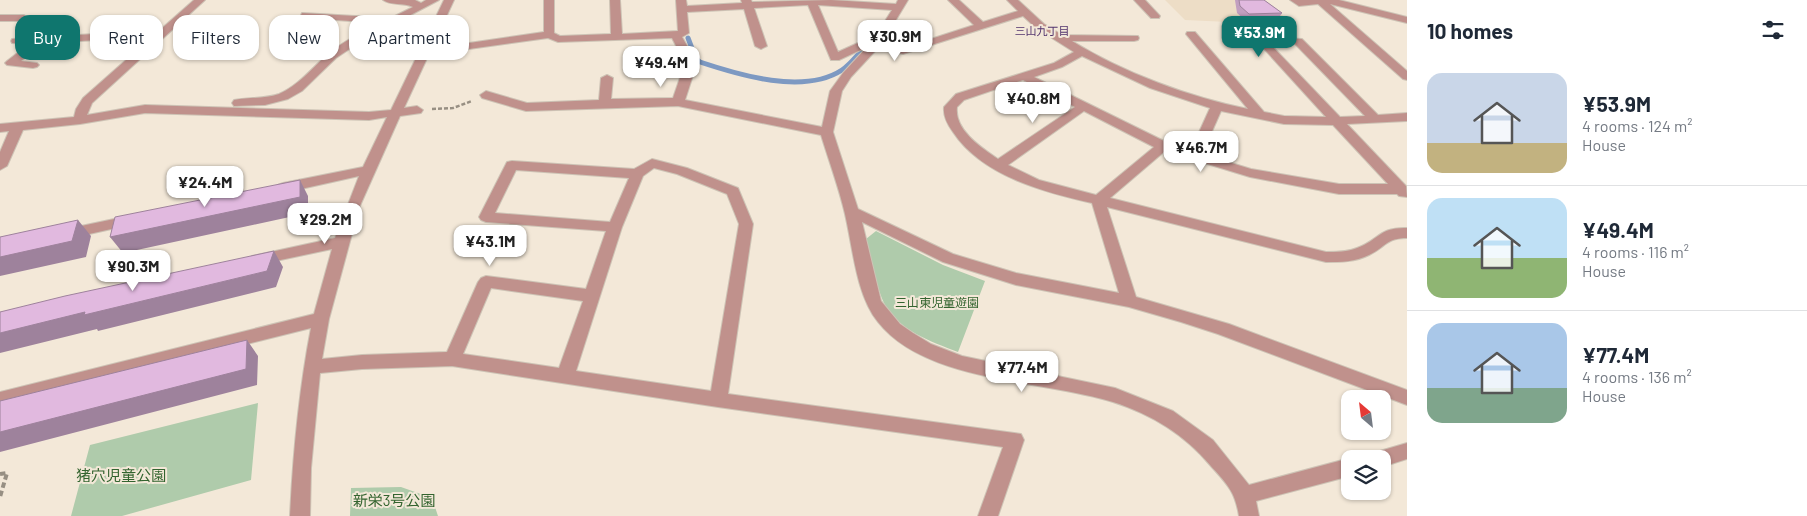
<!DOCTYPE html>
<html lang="en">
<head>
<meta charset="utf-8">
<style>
	body { margin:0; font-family:Barlow,"Noto Sans JP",sans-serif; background:#f6f6f7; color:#1f2937; height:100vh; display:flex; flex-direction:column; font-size:19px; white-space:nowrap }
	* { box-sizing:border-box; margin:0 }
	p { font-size:16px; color:#747a83 }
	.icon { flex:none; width:28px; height:28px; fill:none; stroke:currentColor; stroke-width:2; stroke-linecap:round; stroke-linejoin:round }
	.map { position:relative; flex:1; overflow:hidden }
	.panel { display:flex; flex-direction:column; background:#fff; width:400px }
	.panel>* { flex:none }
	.banner { position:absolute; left:15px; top:15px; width:475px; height:45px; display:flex; gap:10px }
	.needle { width:32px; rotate:332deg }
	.controls { position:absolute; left:1341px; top:390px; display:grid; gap:10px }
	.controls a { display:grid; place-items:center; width:50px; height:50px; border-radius:10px; background:#fff; box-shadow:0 1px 4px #0004; font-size:25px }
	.price { position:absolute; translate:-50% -42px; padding:0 11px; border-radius:10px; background:#fff; color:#222; font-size:16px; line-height:32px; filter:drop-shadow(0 1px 2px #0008) }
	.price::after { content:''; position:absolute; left:50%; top:30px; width:15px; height:11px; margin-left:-8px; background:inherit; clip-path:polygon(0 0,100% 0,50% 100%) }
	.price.on { background:#0f766e; color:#fff }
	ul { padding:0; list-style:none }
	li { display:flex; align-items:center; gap:15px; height:125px; padding:0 20px }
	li+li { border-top:1px solid #e0e1e3 }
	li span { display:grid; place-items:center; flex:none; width:140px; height:100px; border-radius:15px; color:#555 }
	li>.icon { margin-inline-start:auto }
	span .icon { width:60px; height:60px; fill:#fffc; stroke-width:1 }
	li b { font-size:21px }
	h2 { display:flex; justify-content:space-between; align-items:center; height:60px; padding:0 20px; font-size:21px }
	.tag { padding:0 18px; border-radius:15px; background:#fff; box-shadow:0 1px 4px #0004; font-size:18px; line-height:45px }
	.tag.on { background:#0f766e; color:#fff }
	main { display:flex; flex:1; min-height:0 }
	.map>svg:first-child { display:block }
	.built { fill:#edddc6 }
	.green { fill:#afcbab }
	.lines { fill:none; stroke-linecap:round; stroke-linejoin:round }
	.stream { stroke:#7d99c2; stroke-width:5 }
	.minor-casing { stroke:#cdc3b5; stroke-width:2 }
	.path-far1 { stroke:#978f83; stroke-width:2.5; stroke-dasharray:4 2; stroke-linecap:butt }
	.path { stroke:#978f83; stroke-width:4; stroke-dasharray:5.5 3; stroke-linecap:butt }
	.minor { fill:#c0918c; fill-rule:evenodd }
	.wall { fill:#c29fc0 }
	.shaded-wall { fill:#9e829c }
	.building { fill:#e1b9df; stroke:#9e829c }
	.labels { text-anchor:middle; stroke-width:4; stroke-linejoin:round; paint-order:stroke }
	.far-neighbourhood-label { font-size:11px; fill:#51326c; stroke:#f3e8d8 }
	.park-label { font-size:12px; fill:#33642f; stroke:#f3e8d8 }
	.near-park-label { font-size:15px; fill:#33642f; stroke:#f3e8d8 }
</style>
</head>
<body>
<main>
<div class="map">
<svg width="1407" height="516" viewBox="0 0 1407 516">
	<rect width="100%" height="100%" fill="#f3e8d8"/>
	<path class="built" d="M1165,0H1264L1294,25L1185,20Z"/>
	<path class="green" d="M876,231L943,265L985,281L958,352C930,341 899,331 884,303C877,289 870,256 866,239Z
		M258,403L251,480L122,516H71L90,445Z
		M401,487L432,498L438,516H350L351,488Z"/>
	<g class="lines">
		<path class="stream" d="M688,38L696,59L700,62C739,75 804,95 842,70C851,64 857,55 864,48"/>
		<g class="minor-casing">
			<path id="minor" d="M194,0H205L92,103L87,115L145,105L369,112L391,110L444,0H454L404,108L417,106L423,110L421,113L400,116L359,208L329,319L322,359L362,355L447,352L478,282L481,278L486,276L586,289L606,231L486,222L481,220L479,217L507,162L512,161L634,169L652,159L687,168L738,188L753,224L728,394L1021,434L1024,440L998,516H978L1003,447L718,407L452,366L362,369L320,373L311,468L310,516H290C293,453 299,390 311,328L0,406V392L314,314L332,249L257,265L252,264L249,260L252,256L257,255L335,238L359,176L283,193L278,191L276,188L278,185L283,183L363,167L387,117L369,120L145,113L80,124L23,130L7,166L0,170V152L9,131L0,132V124L74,117L76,109L83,98L152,37L44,43L21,61L37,63L39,65L37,67L33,68L7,65L5,63L7,61L29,44L12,43L11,41L12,39L160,30ZM654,168L677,174L727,194L739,224L711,391L576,371L622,227L643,176ZM516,170L629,178L610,222L495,213ZM491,288L583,301L559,368L463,354Z
				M383,0H415L421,3L426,0H439L363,40L336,58L302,91L288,99L265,105L234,106L232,103L234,100C249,97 265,99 279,94C298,86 312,68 327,55C342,42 362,32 380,23L306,18L301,15L302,13L391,18L413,7C403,2 391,6 383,0Z
				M544,0H554V33L560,36L611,34L610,0H620L622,34L678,31L676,0H686L687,6L742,3L741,0H751L752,2L831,0L896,4L898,0H908L882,43L903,48L974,25L948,0H959L983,22L1018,11L1007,0H1018L1044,24L1062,35L1138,36L1139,38L1138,40L1134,41H1072C1124,73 1189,97 1248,109L1186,34L1187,32H1195L1264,112L1284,116L1326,117L1256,40L1261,37L1302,39L1378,115L1407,113V121L1347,124L1406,186L1407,197L1399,196L1397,194H1339L1250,177L1165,151L1110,198L1326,252C1336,252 1348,252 1357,248C1379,240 1379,227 1407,228V238C1386,238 1386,247 1369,255C1355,262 1341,262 1326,262L1107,207L1136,297L1229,324L1407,390V405L1218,334L1181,322L1129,307L1016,285L943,262L862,222L881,301L900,324L913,333L931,344L962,356L1115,388L1173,411L1213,440L1249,485L1350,458L1351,459L1350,476L1256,501L1259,516H1239C1235,491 1227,484 1210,465C1185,435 1151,414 1113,402C1044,380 926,383 878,322C856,295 853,248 845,214C839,188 829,161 821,135L678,106L526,111L482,98L480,95L486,91L527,103L599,100L601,78L607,75L613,78L611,99L673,98L685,63L672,38L558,42L548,38L469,49L463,46L469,43L544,32ZM808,5L831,60H839L867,47L843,73L830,91L822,127L685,100L697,63L682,37L689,33L687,12L744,9L755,46L761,49L767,46L754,8ZM818,5L892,10L873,40L860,42L838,52ZM1023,16L1036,28L1074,52L1054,63L956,94L944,107C943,117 948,125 953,132C982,176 1044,192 1092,203L1119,293L1016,273L953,254L858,209L833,132L842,91L851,77L878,48L903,54ZM1270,44H1295L1365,116L1340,117ZM1082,56L1150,88L1210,108L1191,150L1168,143L1034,77L1062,67ZM1023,80L1075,107L998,159C982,148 954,130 957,107L964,100ZM1084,111L1154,147L1096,195L1039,180L1008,165ZM1221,111L1284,124L1333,125L1388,184H1339L1251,169L1202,154Z
				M1134,0H1145L1160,16L1159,18H1151Z
				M1290,0H1339L1407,17V23L1330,4L1407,71V80L1403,79L1318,4L1299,6Z
				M0,15H24L29,18L24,21H0Z
				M133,215L138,217L140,220L138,223L67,239L62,238L60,234L62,230L67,229Z
				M1407,443V459L1382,467V459H1371L1373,453Z"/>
		</g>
		<path class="path-far1" d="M432,109L453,108L472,101"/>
		<path class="path" d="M0,474L7,473L0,497"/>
		<use href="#minor" class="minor"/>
	</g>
	<path class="wall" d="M1235,0H1264L1282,13L1278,19L1246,21L1237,13Z"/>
	<path class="shaded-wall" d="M300,180L308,196V213L123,253L110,237Z
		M78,220L91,236L86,257L0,276V257Z
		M274,251L283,267L276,287L98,331L97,329L0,353V333Z
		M247,340L258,356L257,385L0,452V432Z"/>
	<path class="building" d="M1239,0H1264L1282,13L1249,14L1240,6Z
		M300,180V197L110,237L115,217Z
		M78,220L72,241L0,257V237Z
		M274,251L267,271L84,315L85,312L0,333V312L65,296Z
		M247,340L246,369L0,432V401Z"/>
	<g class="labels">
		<g class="far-neighbourhood-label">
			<text x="1042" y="35">三山九丁目</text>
		</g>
		<g class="park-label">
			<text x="937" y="307">三山東児童遊園</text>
		</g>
		<g class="near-park-label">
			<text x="121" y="481">猪穴児童公園</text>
			<text x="394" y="506">新栄3号公園</text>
		</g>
	</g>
</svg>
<div class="controls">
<a><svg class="needle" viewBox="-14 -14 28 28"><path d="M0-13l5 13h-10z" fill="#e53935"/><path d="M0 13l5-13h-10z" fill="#747a83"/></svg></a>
<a><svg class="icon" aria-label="layers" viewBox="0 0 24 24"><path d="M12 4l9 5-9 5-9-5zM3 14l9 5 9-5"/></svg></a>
</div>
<b class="price on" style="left:1259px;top:58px">¥53.9M</b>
<b class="price" style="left:895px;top:62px">¥30.9M</b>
<b class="price" style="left:661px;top:88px">¥49.4M</b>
<b class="price" style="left:1033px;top:124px">¥40.8M</b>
<b class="price" style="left:1201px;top:173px">¥46.7M</b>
<b class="price" style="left:205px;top:208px">¥24.4M</b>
<b class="price" style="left:325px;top:245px">¥29.2M</b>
<b class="price" style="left:490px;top:267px">¥43.1M</b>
<b class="price" style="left:133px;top:292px">¥90.3M</b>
<b class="price" style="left:1022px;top:393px">¥77.4M</b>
<div class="banner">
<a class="tag on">Buy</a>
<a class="tag">Rent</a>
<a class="tag">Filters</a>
<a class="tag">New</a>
<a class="tag">Apartment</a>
</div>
</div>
<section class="panel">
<h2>10 homes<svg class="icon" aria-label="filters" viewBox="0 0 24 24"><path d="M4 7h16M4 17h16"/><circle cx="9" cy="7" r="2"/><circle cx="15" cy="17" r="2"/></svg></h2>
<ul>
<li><span style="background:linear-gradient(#c9d6e8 70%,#c2b280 0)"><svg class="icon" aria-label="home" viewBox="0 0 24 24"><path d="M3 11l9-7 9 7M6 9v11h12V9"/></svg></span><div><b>¥53.9M</b><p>4 rooms · 124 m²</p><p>House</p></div></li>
<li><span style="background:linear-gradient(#bfe0f5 60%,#8fb573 0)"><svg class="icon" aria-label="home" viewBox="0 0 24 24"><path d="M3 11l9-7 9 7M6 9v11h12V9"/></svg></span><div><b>¥49.4M</b><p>4 rooms · 116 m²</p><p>House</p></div></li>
<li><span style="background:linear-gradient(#a9c7e8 65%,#7fa58c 0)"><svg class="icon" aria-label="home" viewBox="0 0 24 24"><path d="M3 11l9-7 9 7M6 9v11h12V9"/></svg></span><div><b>¥77.4M</b><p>4 rooms · 136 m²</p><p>House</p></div></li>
</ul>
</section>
</main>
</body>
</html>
